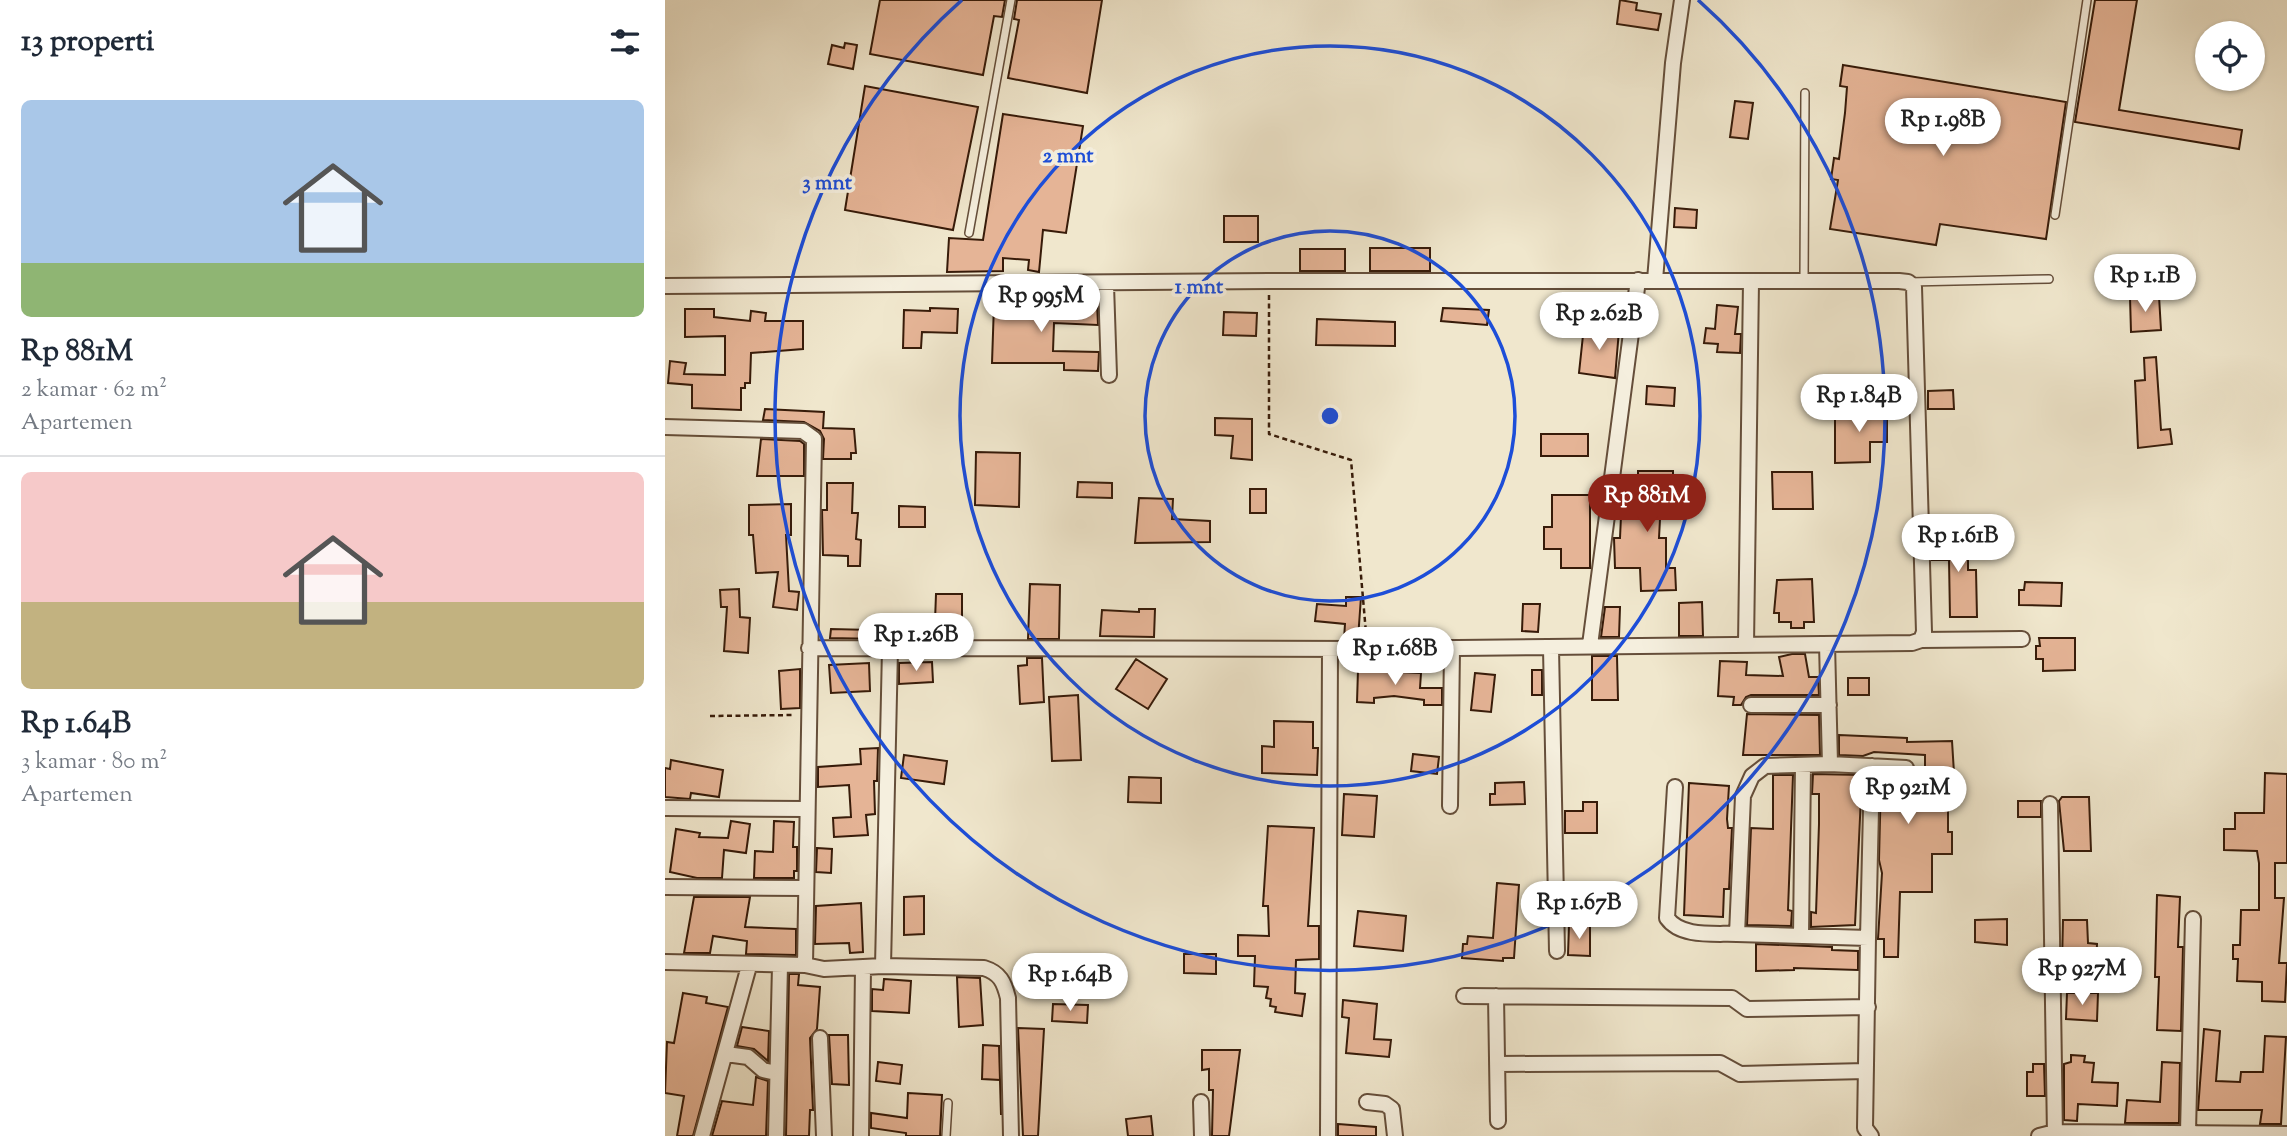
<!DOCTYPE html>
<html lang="id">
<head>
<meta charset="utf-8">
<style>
	body { margin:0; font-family:"Sorts Mill Goudy",serif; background:#f6f6f7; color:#1f2937; height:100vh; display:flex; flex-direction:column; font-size:26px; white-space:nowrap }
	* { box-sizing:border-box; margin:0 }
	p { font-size:23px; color:#747a83 }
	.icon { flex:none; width:38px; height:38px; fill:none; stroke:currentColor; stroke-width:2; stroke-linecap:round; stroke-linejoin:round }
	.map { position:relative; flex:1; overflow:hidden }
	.details { display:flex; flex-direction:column; background:#fff; width:665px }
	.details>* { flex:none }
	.buttons { position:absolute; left:1530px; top:21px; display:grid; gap:14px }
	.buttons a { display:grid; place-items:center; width:70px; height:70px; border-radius:50%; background:#fff; box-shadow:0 2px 5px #0004; font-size:35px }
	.price { position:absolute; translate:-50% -60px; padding:0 16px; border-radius:24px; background:#fff; color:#222; font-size:23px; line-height:46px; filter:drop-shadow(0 2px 4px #0008) }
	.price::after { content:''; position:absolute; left:50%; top:42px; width:21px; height:16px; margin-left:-10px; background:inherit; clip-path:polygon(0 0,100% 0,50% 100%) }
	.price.selected { background:#8f2418; color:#fff }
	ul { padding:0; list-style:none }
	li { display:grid; align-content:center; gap:14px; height:371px; padding:0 21px }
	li+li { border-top:2px solid #e0e1e3 }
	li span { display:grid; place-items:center; height:217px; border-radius:10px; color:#555 }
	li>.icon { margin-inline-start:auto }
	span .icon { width:126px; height:126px; fill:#fffc; stroke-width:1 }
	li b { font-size:30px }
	h2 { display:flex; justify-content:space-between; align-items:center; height:84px; padding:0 21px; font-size:30px }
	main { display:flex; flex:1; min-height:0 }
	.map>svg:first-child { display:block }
	.building { fill:#e5b496; stroke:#371b09; stroke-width:2 }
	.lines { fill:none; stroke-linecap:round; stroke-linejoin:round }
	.service-casing { stroke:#654e3a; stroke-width:10 }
	.minor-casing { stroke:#654e3a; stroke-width:18 }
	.path { stroke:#371b09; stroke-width:2.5; stroke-dasharray:5 3.5; stroke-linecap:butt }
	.service { stroke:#f5efde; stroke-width:7 }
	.minor { stroke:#f5efde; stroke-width:14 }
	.ring { fill:none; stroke:#1d4ed8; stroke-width:3.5 }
	.centre { fill:#1d4ed8; stroke:#f5efde; stroke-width:3.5 }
	.ring-label { font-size:21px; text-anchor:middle; font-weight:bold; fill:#1d4ed8; stroke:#f5efde; stroke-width:7; stroke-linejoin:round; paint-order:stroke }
</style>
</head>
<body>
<main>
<section class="details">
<h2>13 properti<svg class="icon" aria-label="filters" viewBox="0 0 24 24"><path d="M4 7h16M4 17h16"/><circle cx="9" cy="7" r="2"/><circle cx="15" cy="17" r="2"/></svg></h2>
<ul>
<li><span style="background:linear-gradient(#a9c7e8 75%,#8fb573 0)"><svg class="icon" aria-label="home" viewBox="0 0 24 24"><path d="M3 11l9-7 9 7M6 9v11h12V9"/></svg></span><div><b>Rp 881M</b><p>2 kamar · 62 m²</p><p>Apartemen</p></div></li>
<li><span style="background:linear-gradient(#f6c9c9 60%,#c2b280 0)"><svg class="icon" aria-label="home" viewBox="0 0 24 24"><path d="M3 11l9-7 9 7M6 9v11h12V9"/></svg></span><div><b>Rp 1.64B</b><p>3 kamar · 80 m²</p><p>Apartemen</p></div></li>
</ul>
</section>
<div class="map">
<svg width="1622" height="1136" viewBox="0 0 1622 1136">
	<rect width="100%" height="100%" fill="#f0e7cd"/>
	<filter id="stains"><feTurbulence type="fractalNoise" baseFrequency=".00286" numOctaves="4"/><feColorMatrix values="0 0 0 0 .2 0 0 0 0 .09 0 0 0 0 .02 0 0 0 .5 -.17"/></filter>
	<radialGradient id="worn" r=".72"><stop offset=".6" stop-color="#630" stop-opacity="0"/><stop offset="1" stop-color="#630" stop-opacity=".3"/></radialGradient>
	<path class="building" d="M215,0H340L337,17L329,16L318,75L205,54Z
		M352,0H437L422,93L343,78L354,20L349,19Z
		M955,0L972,3L971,10L996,14L993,30L952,24Z
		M1430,0H1472L1454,110L1577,130L1574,149L1410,122Z
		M180,43L192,45L188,69L163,64L167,45L179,48Z
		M1178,65L1401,102L1381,239L1275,224L1271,245L1165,229L1173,180L1166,179L1169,158L1174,159L1180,113L1182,87L1175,86Z
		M200,86L313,107L288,230L180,210Z
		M1070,101L1088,103L1083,139L1065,137Z
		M338,114L418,126L401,233L378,230L374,272L363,270L364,260L338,258V271L282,272L284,238L318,240Z
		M1010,208L1032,210L1031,228L1009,227Z
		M559,216H593V242H559Z
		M705,248H765V271H705Z
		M635,249H680V271H635Z
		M1494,296L1496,330L1466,332L1465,297Z
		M407,302L432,303L433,325L389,323L388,351L434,352L433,371L399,370V363H327L329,304Z
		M1052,305L1073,307L1070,334H1076L1075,353L1052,352L1053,344L1039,343L1041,328L1050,329Z
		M265,308L293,309L292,333L257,332L256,348H238L239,310L265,311Z
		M778,308L824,310L822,325L776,321Z
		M20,309H49V317L85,321L86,311L101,313L100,321H138V349L86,353L85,383H80V388H76V410L27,408V385L3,383L5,361L21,363L19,374L60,375V336L20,337Z
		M559,312L592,313L591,336L558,335Z
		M652,319L730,322V346L651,345Z
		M919,326L954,330L950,378L914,373Z
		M1491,357L1496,430L1505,429L1507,444L1473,448L1470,381L1480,380L1479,358Z
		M982,386L1010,388L1009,406L981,404Z
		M1288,390L1289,409H1263V391Z
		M1205,408H1222V442H1205V462L1170,463V411H1205Z
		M100,409L159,412L158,428L189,429L191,453H186V459H158L159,439L155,431L139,422L98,420Z
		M550,418L587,419V460L566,458L568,436L550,435Z
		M876,434H923V456H876Z
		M96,439L135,441L139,444V476H92Z
		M311,452L355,453L354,507L310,505Z
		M973,471H1008V500H996L994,538H1001V568H1010L1011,590L976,591L975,568H950L949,538H955L956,516L973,517Z
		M1107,472H1147L1148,509H1108Z
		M413,482L447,483V498L412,497Z
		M162,483H188L187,513H193L191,539L196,540L195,566H183V556L158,555L157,510H162Z
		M585,489H601V513H585Z
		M887,495H925V568H896V549H879V527H887Z
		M474,498L508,499L507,519L545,521V542L470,543Z
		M126,504V535H121L124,591L134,592L132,610L108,607L113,572L91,573L88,535H84V505Z
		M234,506L260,507V527H234Z
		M1303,535V570H1311L1312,617H1285L1284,560H1267L1266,536Z
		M1147,579L1149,622H1139V628H1126V622H1114V613H1109L1112,580Z
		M1360,582L1397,583L1396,606L1354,605V590H1359Z
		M365,584L395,585L394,639H363Z
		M74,589L75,617L85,618L83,653L59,651L62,607H56L55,590Z
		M271,594H297V621H270Z
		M681,597H696L693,639H679L680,624L650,621L652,604L681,606Z
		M1037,602L1038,636H1014V603Z
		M858,604H875L873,632L857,631Z
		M940,607H955L954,637H936Z
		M474,609H490L489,637L435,636L437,610L474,612Z
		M218,615L223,629L214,631L232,633L214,639L165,638L166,629L206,630L202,620Z
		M1374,638H1410V670L1378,671V659H1371V646H1375Z
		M1127,654H1140L1144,677H1153L1154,695H1086L1081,697L1076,705H1068L1069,697L1053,696L1055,661L1082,662L1081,675L1118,676L1114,657Z
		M927,656H952L953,700H927Z
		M362,658H377L379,702L355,704L353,666L362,665Z
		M471,659L502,679L483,709L451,689Z
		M267,662L268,682L234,684V663Z
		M204,663L205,691L166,693L164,665Z
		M135,669V708L116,709L114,671Z
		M693,670L756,673L755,688H777V705H759V700L729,696L709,698V703L692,702Z
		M867,670H877V695H867Z
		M810,673L830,675L826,712L806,710Z
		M1183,678H1204V695H1183Z
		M413,695L416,760L387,761L384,697Z
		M1082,714L1154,715L1155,755H1078Z
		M609,721L648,722V748H653L652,775L597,773V746L609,747Z
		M1174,735L1242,738V742L1287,741L1291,805H1283V832H1287V854H1267V892H1235L1233,957H1219V939H1213L1217,873L1214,860L1216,779L1239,781L1237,807H1265V776H1260V755L1209,752L1198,756L1174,755Z
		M213,748L212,781H209L210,814L201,815L203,835L169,837L168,818L186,817L184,785L153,787V767L196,764L195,749Z
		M748,754L774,757L772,774L746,771Z
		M239,755L282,761L279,784L236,778Z
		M6,760L58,770L54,797L26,793L25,799L0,797V768L5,769Z
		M1600,773L1622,774V863H1610V898H1619L1614,963H1622L1620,1002L1597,1001V982L1572,981L1573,959H1568V945H1575L1576,910H1594V863L1592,851L1559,850V829H1570V813H1599Z
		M1148,774L1197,775L1190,925L1146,927V912L1151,913L1154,824V794H1147Z
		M1108,775H1128L1123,910L1127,911L1126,926L1082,925L1086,828L1108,829Z
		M464,777L496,778V803L463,802Z
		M859,782L860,804L825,805V794H830V783Z
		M1024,783L1064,786L1062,819L1063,828H1067L1064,889H1059L1058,917L1019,915Z
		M679,794L712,796L709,837L677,835Z
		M1397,797H1424L1426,851H1399L1394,801Z
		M1353,801H1376V817H1353Z
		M918,802H932V833H900V811H918Z
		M66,821L85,824L81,853L59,850L57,878H32L5,872L11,829L35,833L34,837L63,838Z
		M109,821L129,822L128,847H132V871H129V878H89L90,851L108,852Z
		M603,826L649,828L643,926H654V959L631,960L630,993L640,994L637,1016L610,1012L611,1007L605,1006L606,999L601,998L603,987L589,986L590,956H573V935L604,936L603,906H598Z
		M152,848L167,849L166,873L151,872Z
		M832,883L854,885L849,958H838V961L797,958L798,944H802L803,936L828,938Z
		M1492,895L1515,897L1513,947H1518L1516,1031L1492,1030L1494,977H1490Z
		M259,896V934L239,935V897Z
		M29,897H85L80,927L131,929V955L81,954L82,941L48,936L45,953H19Z
		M196,903L198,952L185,953L184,943L150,944L151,906Z
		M693,911L741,916L738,951L689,946Z
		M1342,919V945L1310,942V920Z
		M1398,920H1422L1423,943L1432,944L1431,967L1397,964Z
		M904,925L925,926V956L903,955Z
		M1091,944L1167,947V950L1193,951V970L1129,968V970L1091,971Z
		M519,954H551V974L519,973Z
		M124,974H134L133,985L155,987L152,1029L145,1038L148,1110H145L144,1136H121Z
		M292,977L315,978L318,1025L294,1027Z
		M219,979L246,981L244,1013L207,1011V989L218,990Z
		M18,993L42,997L41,1003L63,1007L28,1136H12L19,1096L0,1093L2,1042L9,1043Z
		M1402,993H1433L1432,1021L1401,1019Z
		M678,1000L712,1004L709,1039L726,1040L724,1057L681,1053L684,1018L677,1017Z
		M388,1004L423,1005L422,1023L387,1021Z
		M77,1027L104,1031L103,1061L89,1049L72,1046Z
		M353,1028L379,1029L373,1136H358Z
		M1539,1029L1555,1031L1551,1081L1575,1082L1576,1072H1598L1600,1036L1621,1037L1616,1124H1595L1597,1110H1533Z
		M164,1035H183L184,1085L167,1084Z
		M318,1045L334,1046L336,1115L335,1080L317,1079Z
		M537,1050H575L564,1136H547L548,1090H544V1069L537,1070Z
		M1406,1055L1420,1056L1419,1062L1429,1063L1427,1082L1453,1083L1452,1106L1413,1104L1412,1121L1399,1120V1064L1406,1062Z
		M213,1062L237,1065L235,1084L211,1081Z
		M1497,1062L1515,1063L1514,1123H1460L1462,1100L1495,1102Z
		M1368,1064H1379L1380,1096H1362V1072H1368Z
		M91,1077L103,1081L101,1136H47L57,1101L88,1105Z
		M243,1093L277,1095L275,1136H241V1133L206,1128V1113L242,1118Z
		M486,1116L488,1136H463L461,1119Z
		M673,1124L711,1127V1136H673Z"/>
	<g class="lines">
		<g class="service-casing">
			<path id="service" d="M1390,215L1422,0
				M304,233L346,0
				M1139,282L1140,93
				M1244,282L1384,279
				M281,1136L283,1103"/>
		</g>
		<g class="minor-casing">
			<path id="minor" d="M990,280L1008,63L1017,0
				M441,285L444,375
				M0,286L604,281H1234L1243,282L1249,287L1259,632L1256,640L1247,643L702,649L144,648
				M0,427L138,431L149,439L140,965
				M1256,640L1357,639
				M1162,644L1165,764
				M925,645L973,280
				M1081,645L1086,282
				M886,648L892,951
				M1086,705H1164
				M1010,787L1002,918C1016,938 1050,933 1072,934
				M1385,804L1390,1136
				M785,806L787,648
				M0,808L140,809
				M0,887L140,888
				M1136,936L1138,765
				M1203,938L1207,766
				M0,962L140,965L159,969L218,966L319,968C335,973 339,982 343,998L346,1136
				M218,966L225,649
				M799,996L1067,998L1082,1009L1203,1007
				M831,996L833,1121
				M155,1038L159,1136
				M61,1054L83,1057L98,1070L111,1073
				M832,1064L1055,1063L1075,1074L1201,1071
				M536,1102L537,1136
				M702,1102L720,1104L727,1109L730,1136
				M1523,1132L1528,919
				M37,1136L84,966
				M111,1136L115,966
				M196,1136L198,967
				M663,1136L665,649
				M1206,1136L1200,1128L1203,938L1072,934L1078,796L1087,776L1100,766L1165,764L1241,768
				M1374,1136L1390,1132L1622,1134"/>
		</g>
		<path class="path" d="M604,295V434L686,460L701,633
			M45,716L130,715"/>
		<use href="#service" class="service"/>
		<use href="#minor" class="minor"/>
	</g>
	<g class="ring">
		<circle cx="665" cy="416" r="185"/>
		<circle cx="665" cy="416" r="370"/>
		<path d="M1033 0A555 555 0 1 1 297 0"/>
	</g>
	<circle cx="665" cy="416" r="10" class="centre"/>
	<g class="ring-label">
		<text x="403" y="162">2 mnt</text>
		<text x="162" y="189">3 mnt</text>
		<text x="534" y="293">1 mnt</text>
	</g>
	<rect width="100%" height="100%" filter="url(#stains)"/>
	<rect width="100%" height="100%" fill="url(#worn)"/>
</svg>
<div class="buttons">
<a><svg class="icon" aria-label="locate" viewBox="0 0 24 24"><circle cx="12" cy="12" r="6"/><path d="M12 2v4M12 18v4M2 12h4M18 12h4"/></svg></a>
</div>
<b class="price" style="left:1278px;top:158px">Rp 1.98B</b>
<b class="price" style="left:1480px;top:314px">Rp 1.1B</b>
<b class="price" style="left:376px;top:334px">Rp 995M</b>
<b class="price" style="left:934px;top:352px">Rp 2.62B</b>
<b class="price" style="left:1194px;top:434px">Rp 1.84B</b>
<b class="price selected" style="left:982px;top:534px">Rp 881M</b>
<b class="price" style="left:1293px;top:574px">Rp 1.61B</b>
<b class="price" style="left:251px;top:673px">Rp 1.26B</b>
<b class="price" style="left:730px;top:687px">Rp 1.68B</b>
<b class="price" style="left:1243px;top:826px">Rp 921M</b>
<b class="price" style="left:914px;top:941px">Rp 1.67B</b>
<b class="price" style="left:1417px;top:1007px">Rp 927M</b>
<b class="price" style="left:405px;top:1013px">Rp 1.64B</b>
</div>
</main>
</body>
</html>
